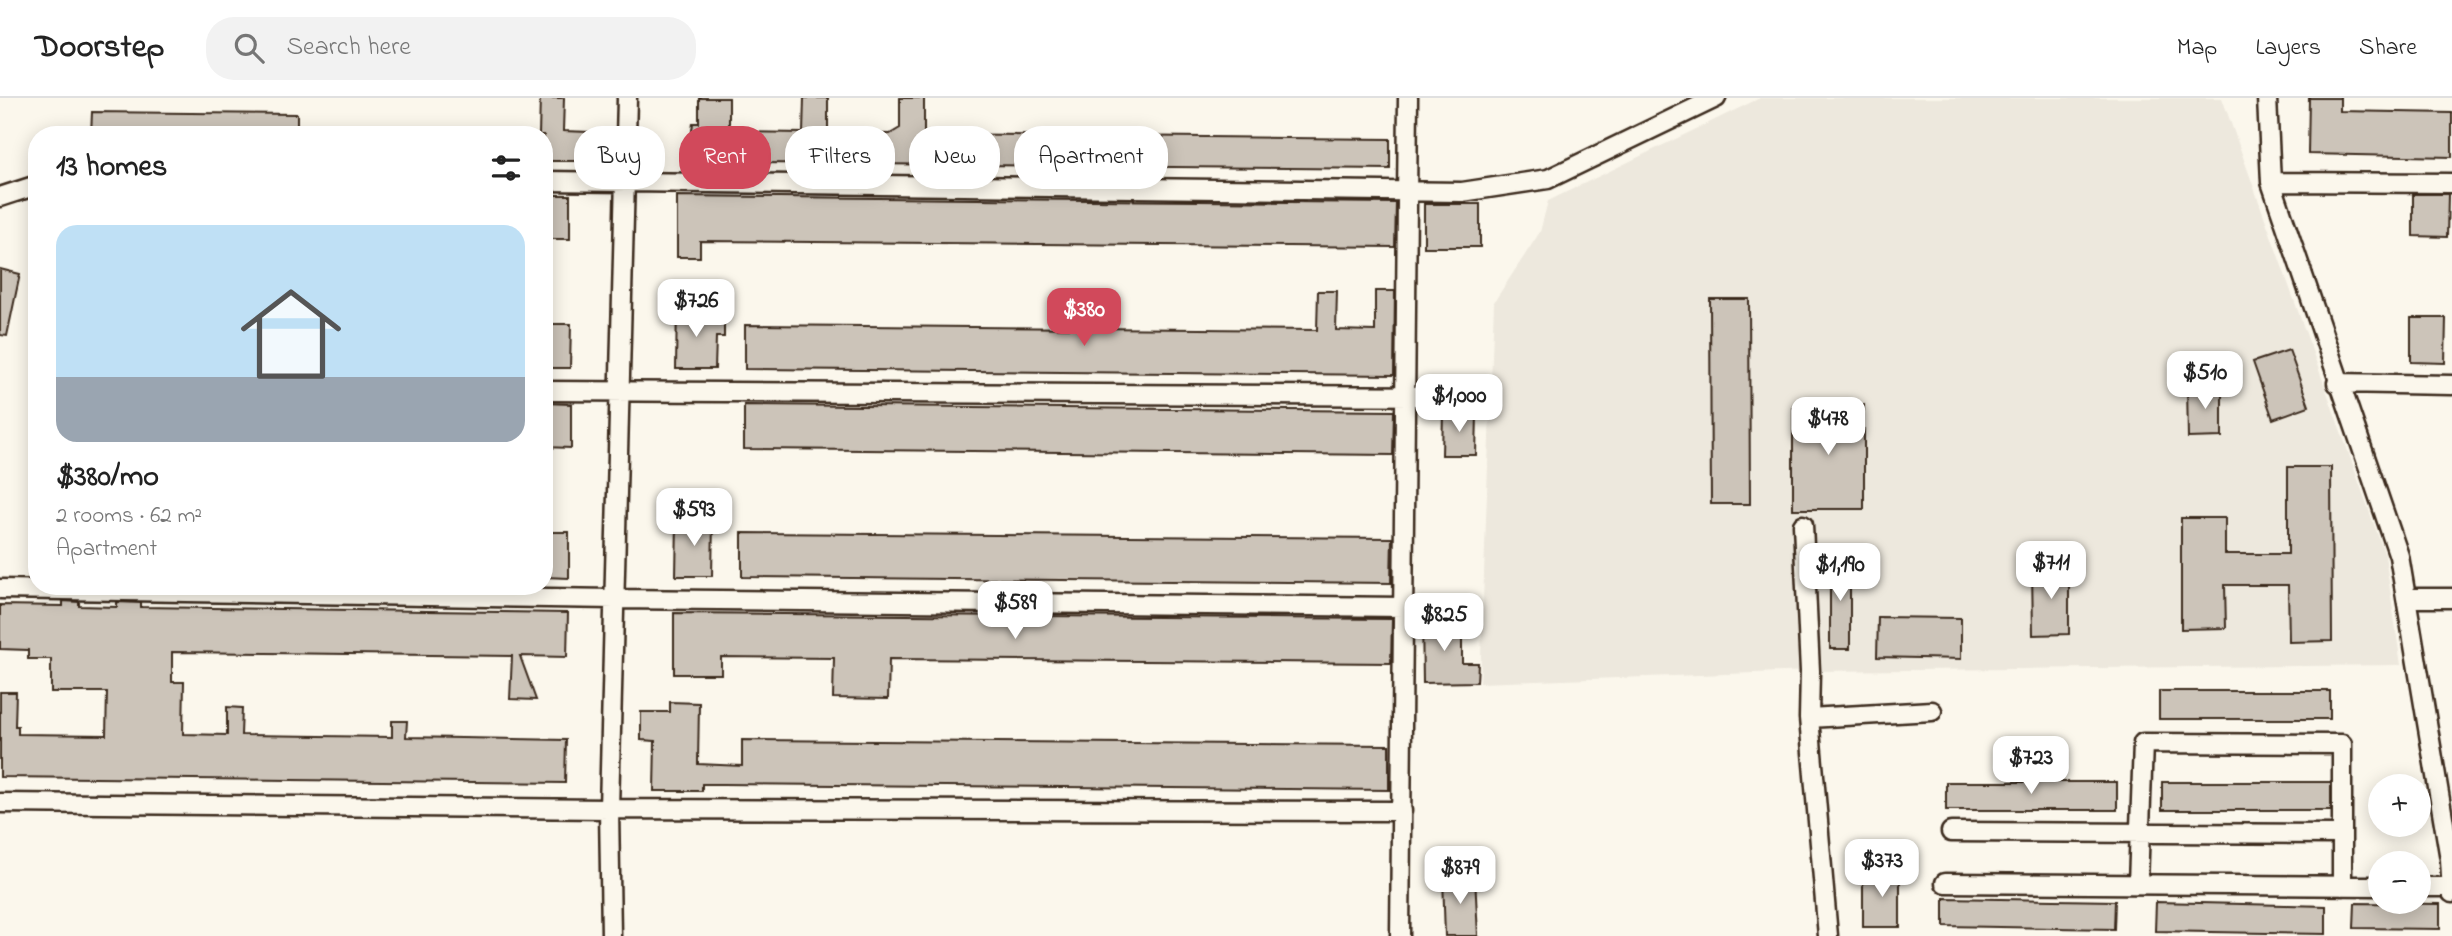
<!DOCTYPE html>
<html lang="en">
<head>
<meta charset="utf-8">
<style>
	body { margin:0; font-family:"Indie Flower",sans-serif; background:#f2f2f2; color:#222; height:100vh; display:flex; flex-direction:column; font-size:26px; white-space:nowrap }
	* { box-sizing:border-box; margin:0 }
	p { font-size:23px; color:#767676 }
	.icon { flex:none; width:38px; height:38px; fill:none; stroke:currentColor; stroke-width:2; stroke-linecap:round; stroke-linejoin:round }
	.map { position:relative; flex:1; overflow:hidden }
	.details { position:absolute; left:28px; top:28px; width:525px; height:469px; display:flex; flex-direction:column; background:#fff; border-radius:28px; box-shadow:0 4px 18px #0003 }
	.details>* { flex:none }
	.hud { position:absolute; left:574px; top:28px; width:665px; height:63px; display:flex; gap:14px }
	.fabs { position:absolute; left:2368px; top:676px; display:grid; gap:14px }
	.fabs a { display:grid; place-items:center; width:63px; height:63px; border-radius:50%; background:#fff; box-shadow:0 4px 18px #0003; font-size:35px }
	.price { position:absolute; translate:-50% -60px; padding:0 16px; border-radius:14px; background:#fff; color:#222; font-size:23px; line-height:46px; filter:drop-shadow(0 2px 4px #0008) }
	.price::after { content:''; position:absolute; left:50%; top:42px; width:21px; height:16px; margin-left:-10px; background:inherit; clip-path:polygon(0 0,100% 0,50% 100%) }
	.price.selected { background:#d1495b; color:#fff }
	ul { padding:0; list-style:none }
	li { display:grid; align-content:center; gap:14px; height:371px; padding:0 28px }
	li+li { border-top:2px solid #e0e0e0 }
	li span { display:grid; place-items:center; height:217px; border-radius:21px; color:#555 }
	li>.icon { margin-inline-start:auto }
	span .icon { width:126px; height:126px; fill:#fffc; stroke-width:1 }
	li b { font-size:30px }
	h2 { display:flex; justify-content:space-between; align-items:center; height:84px; padding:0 28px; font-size:30px }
	.tag { padding:0 24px; border-radius:28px; background:#fff; box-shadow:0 4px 18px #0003; font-size:24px; line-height:63px }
	.tag.selected { background:#d1495b; color:#fff }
	header { display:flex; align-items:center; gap:42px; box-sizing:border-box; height:98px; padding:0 35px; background:#fff; border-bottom:2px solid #e0e0e0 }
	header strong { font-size:33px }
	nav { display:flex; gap:38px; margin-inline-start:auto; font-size:24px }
	.search { width:490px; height:63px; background:#f2f2f2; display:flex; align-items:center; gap:18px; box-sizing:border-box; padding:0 24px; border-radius:28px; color:#767676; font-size:26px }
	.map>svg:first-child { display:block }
	.built { fill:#ede8dd }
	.building { fill:#ccc4b9; stroke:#3b2a1e; stroke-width:2 }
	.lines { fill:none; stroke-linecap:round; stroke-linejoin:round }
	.minor-casing { stroke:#3b2a1e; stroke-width:23 }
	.minor { stroke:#fbf7ec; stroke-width:18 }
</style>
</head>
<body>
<header>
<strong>Doorstep</strong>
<div class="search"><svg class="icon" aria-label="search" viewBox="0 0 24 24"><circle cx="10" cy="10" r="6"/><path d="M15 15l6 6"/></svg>Search here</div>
<nav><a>Map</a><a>Layers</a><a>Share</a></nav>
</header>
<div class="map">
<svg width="2452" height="838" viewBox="0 0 2452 838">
	<rect width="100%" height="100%" fill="#fbf7ec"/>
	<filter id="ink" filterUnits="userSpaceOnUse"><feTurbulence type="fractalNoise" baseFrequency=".0143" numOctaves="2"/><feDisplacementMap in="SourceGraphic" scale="14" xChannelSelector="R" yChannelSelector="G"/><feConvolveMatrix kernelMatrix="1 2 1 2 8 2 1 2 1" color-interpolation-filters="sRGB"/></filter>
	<g filter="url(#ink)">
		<path class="built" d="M1760,0H2222L2385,457L2401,567L1810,573L1480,585L1494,204L1540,134L1548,103Z"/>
		<path class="building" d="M540,0H564L563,33L590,34L589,63H544V37H539Z
			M699,0H729V34L803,35L804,0H828V35L890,36L900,30V0H924V36L1390,41V71L755,65H735V61H688L693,25H699Z
			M2309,0H2340V13L2452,15V59L2308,56Z
			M92,14L297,16V37H91Z
			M2413,96H2448L2447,139L2413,138Z
			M544,97H570V141H544Z
			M677,98L1396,105L1395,149L700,143V159H677Z
			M1424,106H1480V149H1424Z
			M0,171L20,176L7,238L0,237Z
			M1318,193H1337L1336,232L1375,233V193H1395L1394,277L745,271V227L1317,232Z
			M1710,201H1749L1750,406H1711Z
			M677,204H697L696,221L724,222V239H716L715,271H676Z
			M2411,220H2446L2445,265L2411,264Z
			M544,226H571L570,270H544Z
			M2289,252L2309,308L2273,321L2253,264Z
			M2222,287V339L2188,340L2187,288Z
			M544,305L571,306V350L544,349Z
			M744,307L1394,313L1393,357L744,351Z
			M1793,307H1864V411H1793Z
			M1443,314L1477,315L1476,357H1442Z
			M2288,369H2331L2332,543L2289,544L2288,487H2225L2226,530L2181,531V420H2225V456H2288Z
			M677,422L713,423L712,478H676Z
			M544,434H569V480L544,479Z
			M742,435L1392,440L1391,485L742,479Z
			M1830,460H1850V551H1830Z
			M2032,469H2069V536L2033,537Z
			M63,503L79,504V508L117,509V504L141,505V509L568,515L567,559L520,558L536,602L510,601L512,558L172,554V584H184L183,636L227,637V609L242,610L241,637L392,639V623H407L406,639L566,642L565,685L0,679V594H16L15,628H18V636L106,637L107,594H51V561H28V552L0,551V507L63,508Z
			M674,515L1392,521L1391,565L889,561L888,601L833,600L834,560L721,559V576H674Z
			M1422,518H1456V535H1462V565H1478L1477,584L1423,585Z
			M1878,519L1961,520V561L1877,559Z
			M2159,593H2330V621H2159Z
			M670,604L699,605L698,666L742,668V642L1389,647V692L723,686H702V693H654L655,643L641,642V614H670Z
			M1946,684H2117V712H1946Z
			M2162,684H2331V712H2162Z
			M1863,774H1900V829H1863Z
			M1475,778L1478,838H1445L1443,779Z
			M1944,800L2115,803L2114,831L1944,828Z
			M2156,804L2326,808V836L2155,833Z
			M2355,805L2440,806V831L2354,830Z"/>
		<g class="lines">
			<g class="minor-casing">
				<path id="minor" d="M2267,0L2271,84L2399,458L2450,761L2452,795
					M544,83L1462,94L1548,81L1716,0
					M2271,84L2452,85
					M0,99L37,87
					M2337,285L2452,287
					M544,293L1460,298
					M1803,427L1810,573L1809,620L1828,838
					M0,491L614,501L1404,509
					M2406,500H2452
					M1809,620L1932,613
					M0,705L609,711L1402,713
					M1951,734L2342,736
					M1945,785L2380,788
					M2138,786L2143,645L2342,646V788
					M2418,789H2451
					M611,838L609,711L627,0
					M1400,838L1408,0"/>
			</g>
			<use href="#minor" class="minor"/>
		</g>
	</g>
</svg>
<div class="fabs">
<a>+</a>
<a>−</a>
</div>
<b class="price" style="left:696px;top:241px">$726</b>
<b class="price selected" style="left:1084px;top:250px">$380</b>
<b class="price" style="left:2205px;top:313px">$510</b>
<b class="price" style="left:1459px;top:336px">$1,000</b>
<b class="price" style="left:1828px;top:359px">$478</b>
<b class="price" style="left:694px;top:450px">$593</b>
<b class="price" style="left:2051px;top:503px">$711</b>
<b class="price" style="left:1840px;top:505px">$1,190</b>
<b class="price" style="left:1015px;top:543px">$589</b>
<b class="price" style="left:1444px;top:555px">$825</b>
<b class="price" style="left:2031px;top:698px">$723</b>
<b class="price" style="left:1882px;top:801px">$373</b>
<b class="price" style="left:1460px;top:808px">$879</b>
<div class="hud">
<a class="tag">Buy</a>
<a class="tag selected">Rent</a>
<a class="tag">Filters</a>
<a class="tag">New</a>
<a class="tag">Apartment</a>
</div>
<section class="details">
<h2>13 homes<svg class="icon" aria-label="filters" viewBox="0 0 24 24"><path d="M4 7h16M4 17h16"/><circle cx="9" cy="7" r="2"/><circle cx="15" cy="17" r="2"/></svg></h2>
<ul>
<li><span style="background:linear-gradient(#bfe0f5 70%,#9aa5b1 0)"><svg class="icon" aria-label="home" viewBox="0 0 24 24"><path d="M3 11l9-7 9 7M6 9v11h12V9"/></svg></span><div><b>$380/mo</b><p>2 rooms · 62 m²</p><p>Apartment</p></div></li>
</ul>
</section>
</div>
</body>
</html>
